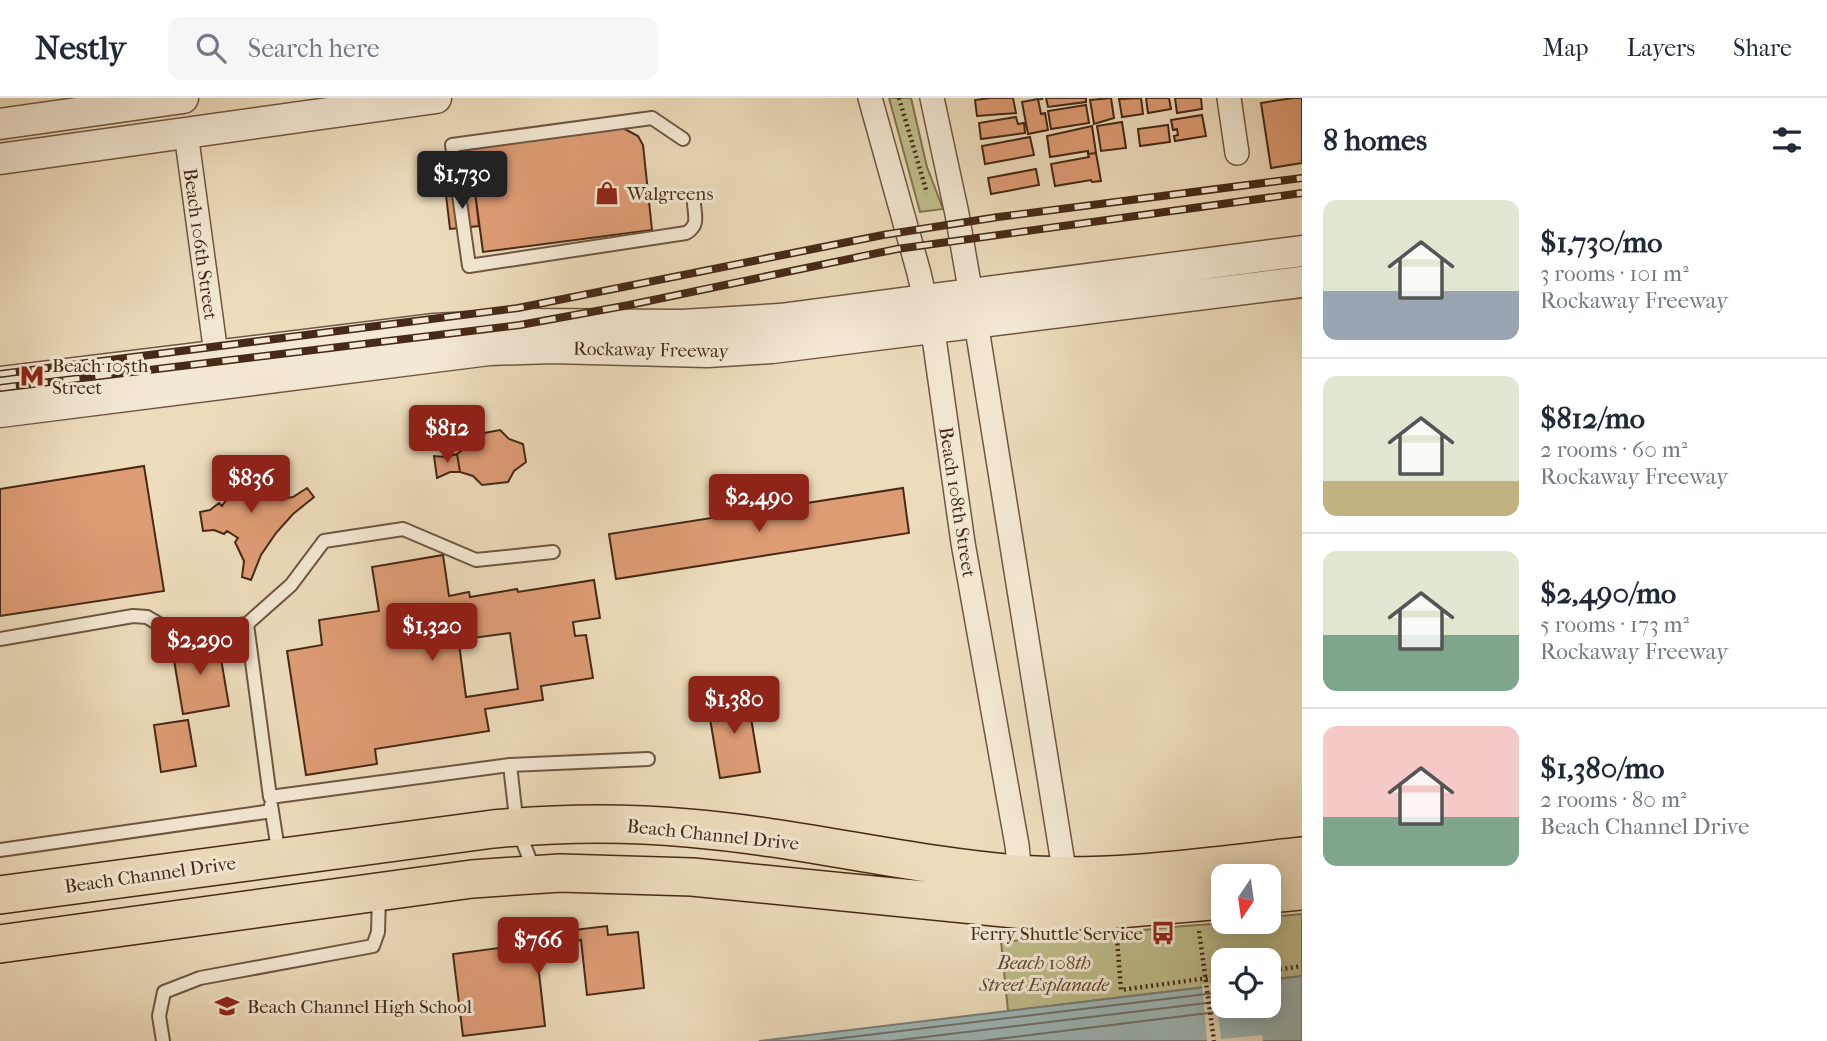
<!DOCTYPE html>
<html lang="en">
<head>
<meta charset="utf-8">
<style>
	body { margin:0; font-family:"IM FELL French Canon",serif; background:#f6f6f7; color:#1f2937; height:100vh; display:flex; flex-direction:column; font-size:26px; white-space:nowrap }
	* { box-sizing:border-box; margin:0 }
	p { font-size:23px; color:#747a83 }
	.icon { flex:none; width:38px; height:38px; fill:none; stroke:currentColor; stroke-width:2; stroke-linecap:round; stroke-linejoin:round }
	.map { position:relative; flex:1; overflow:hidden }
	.drawer { display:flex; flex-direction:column; background:#fff; width:525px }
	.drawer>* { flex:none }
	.needle { width:46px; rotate:193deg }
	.controls { position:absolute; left:1211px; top:766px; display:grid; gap:14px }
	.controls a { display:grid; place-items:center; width:70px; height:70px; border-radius:14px; background:#fff; box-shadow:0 4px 18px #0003; font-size:35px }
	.price { position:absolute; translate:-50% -60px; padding:0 16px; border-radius:7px; background:#8f2418; color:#fff; font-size:23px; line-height:46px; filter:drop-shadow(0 2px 4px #0008) }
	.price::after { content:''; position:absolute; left:50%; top:42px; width:21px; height:16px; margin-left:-10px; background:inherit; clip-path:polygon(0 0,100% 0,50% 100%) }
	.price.on { background:#222; color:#fff }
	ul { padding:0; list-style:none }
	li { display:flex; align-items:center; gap:21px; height:175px; padding:0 21px }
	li+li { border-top:2px solid #e0e1e3 }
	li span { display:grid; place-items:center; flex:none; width:196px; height:140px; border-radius:14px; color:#555 }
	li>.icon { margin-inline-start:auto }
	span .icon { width:84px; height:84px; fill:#fffc; stroke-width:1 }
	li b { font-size:30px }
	h2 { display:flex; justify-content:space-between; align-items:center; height:84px; padding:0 21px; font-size:30px }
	header { display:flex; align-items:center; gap:42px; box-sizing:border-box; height:98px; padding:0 35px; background:#fff; border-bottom:2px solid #e0e1e3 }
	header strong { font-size:33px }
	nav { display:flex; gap:38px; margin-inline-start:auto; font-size:24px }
	.search { width:490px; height:63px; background:#f6f6f7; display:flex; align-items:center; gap:18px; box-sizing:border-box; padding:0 24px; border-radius:14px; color:#747a83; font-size:26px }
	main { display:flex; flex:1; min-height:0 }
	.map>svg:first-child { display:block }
	.green { fill:#bfbe8c; stroke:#827451; stroke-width:2 }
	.water { fill:#9db9ba; stroke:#7a7f78; stroke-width:2 }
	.pier { fill:#eddcbc }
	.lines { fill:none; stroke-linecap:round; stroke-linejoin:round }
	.shore { stroke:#727168; stroke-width:2 }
	.building { fill:#de9c75; stroke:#462916; stroke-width:2; fill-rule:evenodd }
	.service-casing { stroke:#705640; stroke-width:16 }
	.minor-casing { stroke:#705640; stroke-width:26 }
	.tertiary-casing { stroke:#705640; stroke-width:33 }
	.primary-casing { stroke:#462916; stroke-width:40 }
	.path { stroke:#462916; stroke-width:4.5; stroke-dasharray:2 3.5; stroke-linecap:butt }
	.service { stroke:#f3e8d3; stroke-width:12 }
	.minor { stroke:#f3e8d3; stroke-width:23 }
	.tertiary { stroke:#f3e8d3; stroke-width:30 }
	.primary { stroke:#eddcbc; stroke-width:37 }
	.rail-casing { stroke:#462916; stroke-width:8 }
	.rail { stroke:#f3e8d3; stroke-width:5; stroke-dasharray:16; stroke-linecap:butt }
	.labels { text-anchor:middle; stroke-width:6; stroke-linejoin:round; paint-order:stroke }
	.poi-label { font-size:19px; fill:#462916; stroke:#f3e8d3; text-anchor:start }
	.street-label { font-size:19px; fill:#462916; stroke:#f3e8d3 }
	.park-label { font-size:19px; font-style:italic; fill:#5e472e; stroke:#f3e8d3 }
</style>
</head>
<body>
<header>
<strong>Nestly</strong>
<div class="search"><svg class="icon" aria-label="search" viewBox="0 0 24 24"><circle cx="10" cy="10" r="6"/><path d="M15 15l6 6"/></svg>Search here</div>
<nav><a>Map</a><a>Layers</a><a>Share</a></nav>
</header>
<main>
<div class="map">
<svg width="1302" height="943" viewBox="0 0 1302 943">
	<rect width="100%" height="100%" fill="#eddcbc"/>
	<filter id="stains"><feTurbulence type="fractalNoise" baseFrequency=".00286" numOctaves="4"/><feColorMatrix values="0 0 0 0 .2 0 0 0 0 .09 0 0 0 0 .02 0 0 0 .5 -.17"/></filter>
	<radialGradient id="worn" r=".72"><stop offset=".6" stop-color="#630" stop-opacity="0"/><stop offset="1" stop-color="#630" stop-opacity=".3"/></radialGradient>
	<path class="green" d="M889,0H911L927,69L943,111L920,114Z
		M1302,816V878L1269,882V863H1223V887L1008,913L1001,843C1090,841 1179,824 1269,824V819Z"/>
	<path class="water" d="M1302,878V943H759L1223,887V908H1269V882Z"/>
	<path class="pier" d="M1215,885L1221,941L1262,937L1263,943H1207L1202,886Z"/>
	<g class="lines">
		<path class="shore" d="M818,943L1223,894
			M892,943L1223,903
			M981,943L1225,913L1238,908"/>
	</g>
	<path class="building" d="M990,0H1013L1016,15L977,18L975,2Z
		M1046,0H1086V4L1048,9Z
		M1111,0L1114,20L1094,26L1090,2Z
		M1141,0L1143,16L1122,19L1119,1Z
		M1146,0H1169L1171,11L1148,15Z
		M1175,0H1201L1202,11L1177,15Z
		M1293,0H1302V65L1271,70L1261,5Z
		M1038,1L1041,16L1045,15L1048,32L1028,36L1022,4Z
		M1086,7L1089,25L1051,31L1048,13Z
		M1202,17L1206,38L1175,43L1174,38L1178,37L1177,31L1173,32L1171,22Z
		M1016,19L1018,26L1024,25L1025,35L981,41L979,25Z
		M1122,24L1126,50L1101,53L1097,28Z
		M1168,27L1170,44L1140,48L1138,31Z
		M1092,28L1096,55L1088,56V53L1050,59L1047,38Z
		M621,29L638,38L643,47L652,132L483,154L469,49Z
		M1030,39L1034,57L985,66L982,48Z
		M1096,55L1101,83L1092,84L1091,82L1055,88L1051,66L1089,59L1088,56Z
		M1036,71L1039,87L991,96L988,80Z
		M475,94L479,128L450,131L446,97Z
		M500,332L509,341L523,346L526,364L514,373L508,384L482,387L473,378L460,374L457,356L468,348L474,337Z
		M457,356L460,374H450L437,380L434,358L446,359Z
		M248,361L249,378L256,391L254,395L263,402L267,398L280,401L293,399L307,390L314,399L293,416L276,435L261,457L251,482L242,479L244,463L235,444L238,440L227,433L224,436L214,432L203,433L200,414L210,412L219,405L222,408L229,398L226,396L230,376L225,364Z
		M144,368L164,493L0,518V391Z
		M903,390L909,435L616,481L609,436Z
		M443,457L449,498L469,494L470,499L517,491L518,494L594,482L600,520L573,524L575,538L586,537L593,580L541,588L543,602L485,611L489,633L375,651L377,666L306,677L287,553L322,547L319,522L379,513L372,469ZM469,513L473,540L510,535L518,591L466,599L455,515Z
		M218,543L229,608L183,616L172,550Z
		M747,596L760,674L720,680L707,603Z
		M188,622L196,668L161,674L154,627Z
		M607,828L608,837L638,834L644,890L587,897L581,842L536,848L545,928L463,938L453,856L507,849L506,840Z"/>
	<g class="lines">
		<g class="service-casing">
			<path id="service" d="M683,41L652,20L452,47L469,168L686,135C699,128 695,118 694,106
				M247,526L291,487L324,443L403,431L476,462L553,454
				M0,541L133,518L147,519L174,535L247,526L270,699L510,667L648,661
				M510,667L517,729L534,772
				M271,707L279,758
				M0,752L272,713
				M163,943L159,918L164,894L200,880L373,848L378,834L379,797"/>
		</g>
		<g class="minor-casing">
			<path id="minor" d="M870,0L919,175L935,247L963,445L1017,747L1021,786
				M932,0L957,116L979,243L1067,790
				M1229,0L1237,55
				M186,35L216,256"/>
		</g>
		<g class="tertiary-casing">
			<path id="tertiary" d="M0,26L183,0
				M0,61L436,0
				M0,284L435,231L523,226L682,227L780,221L1302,153
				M0,314L489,252L552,250L707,254L772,250L1302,184"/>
		</g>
		<g class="primary-casing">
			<path id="primary" d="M1269,796L1302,793
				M0,797L493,731C558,725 623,724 688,730C799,739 907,767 1018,776C1109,783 1211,768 1302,758
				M0,846L472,781L560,775L692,779L1025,812L1095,813L1223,802"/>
		</g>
		<path class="path" d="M899,0L927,95
			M1041,0L1042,4
			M1199,833L1214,943
			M1117,840L1121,892L1223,878
			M1269,873L1302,868"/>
		<use href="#service" class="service"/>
		<use href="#minor" class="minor"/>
		<use href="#tertiary" class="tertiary"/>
		<use href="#primary" class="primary"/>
		<g class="rail-casing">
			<path id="rail" d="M0,276L518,210L883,137L998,119L1302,80
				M0,290L520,227L629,207L897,151L1302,95"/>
		</g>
		<use href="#rail" class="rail"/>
	</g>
	<defs>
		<g id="shop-bare" transform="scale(1.89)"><path d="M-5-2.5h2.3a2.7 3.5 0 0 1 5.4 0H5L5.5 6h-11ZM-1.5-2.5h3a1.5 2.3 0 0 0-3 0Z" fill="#8f2418" stroke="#f3e8d3" stroke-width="2.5" paint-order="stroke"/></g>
		<g id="metro-bare" transform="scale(1.89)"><path d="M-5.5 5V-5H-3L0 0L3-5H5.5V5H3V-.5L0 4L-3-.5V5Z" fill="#8f2418" stroke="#f3e8d3" stroke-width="2.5" paint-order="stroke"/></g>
		<g id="bus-bare" transform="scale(1.89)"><path d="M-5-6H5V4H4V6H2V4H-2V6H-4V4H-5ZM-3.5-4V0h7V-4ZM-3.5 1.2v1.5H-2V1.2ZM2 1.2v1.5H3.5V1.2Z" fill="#8f2418" stroke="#f3e8d3" stroke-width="2.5" paint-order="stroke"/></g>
		<g id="school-bare" transform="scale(1.89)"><path d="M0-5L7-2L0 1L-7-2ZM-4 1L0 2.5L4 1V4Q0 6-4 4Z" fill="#8f2418" stroke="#f3e8d3" stroke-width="2.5" paint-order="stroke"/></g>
	</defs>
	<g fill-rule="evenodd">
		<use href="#shop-bare" x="607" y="95"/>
		<use href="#metro-bare" x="32" y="278"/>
		<use href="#bus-bare" x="1163" y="835"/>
		<use href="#school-bare" x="227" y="908"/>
	</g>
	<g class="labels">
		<g class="poi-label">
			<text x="627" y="102">Walgreens</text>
			<text x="52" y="274">Beach 105th<tspan x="52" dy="22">Street</tspan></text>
			<text x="1143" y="842" text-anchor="end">Ferry Shuttle Service</text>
			<text x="247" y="915">Beach Channel High School</text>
		</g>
		<g class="street-label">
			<text transform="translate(201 146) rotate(82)" y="7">Beach 106th Street</text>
			<text transform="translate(651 251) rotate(1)" y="7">Rockaway Freeway</text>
			<text transform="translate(958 404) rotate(81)" y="7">Beach 108th Street</text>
			<text transform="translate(713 736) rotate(6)" y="7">Beach Channel Drive</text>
			<text transform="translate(150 776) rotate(-8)" y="7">Beach Channel Drive</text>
		</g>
		<g class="park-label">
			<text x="1044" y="871">Beach 108th<tspan x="1044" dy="22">Street Esplanade</tspan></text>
		</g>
	</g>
	<rect width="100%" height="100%" filter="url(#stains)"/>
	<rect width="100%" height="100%" fill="url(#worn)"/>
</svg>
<div class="controls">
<a><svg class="needle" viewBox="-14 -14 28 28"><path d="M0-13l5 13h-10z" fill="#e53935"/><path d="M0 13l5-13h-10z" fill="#747a83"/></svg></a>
<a><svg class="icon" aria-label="locate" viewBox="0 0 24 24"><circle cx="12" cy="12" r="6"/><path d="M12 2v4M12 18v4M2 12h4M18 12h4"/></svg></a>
</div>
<b class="price on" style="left:462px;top:113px">$1,730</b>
<b class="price" style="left:447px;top:367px">$812</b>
<b class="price" style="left:251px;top:417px">$836</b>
<b class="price" style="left:759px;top:436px">$2,490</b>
<b class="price" style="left:432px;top:565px">$1,320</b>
<b class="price" style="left:200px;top:579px">$2,290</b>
<b class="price" style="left:734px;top:638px">$1,380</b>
<b class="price" style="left:538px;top:879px">$766</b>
</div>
<section class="drawer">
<h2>8 homes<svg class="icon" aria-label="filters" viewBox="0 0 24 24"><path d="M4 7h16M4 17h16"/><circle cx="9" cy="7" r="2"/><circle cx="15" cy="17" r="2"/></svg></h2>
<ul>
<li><span style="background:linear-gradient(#dfe7d0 65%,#9aa5b1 0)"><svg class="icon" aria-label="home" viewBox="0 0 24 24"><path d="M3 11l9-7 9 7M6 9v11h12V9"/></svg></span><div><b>$1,730/mo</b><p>3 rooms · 101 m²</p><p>Rockaway Freeway</p></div></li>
<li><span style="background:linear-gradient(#dfe7d0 75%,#c2b280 0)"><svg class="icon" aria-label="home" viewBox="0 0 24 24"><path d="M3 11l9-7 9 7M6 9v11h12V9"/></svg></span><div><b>$812/mo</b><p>2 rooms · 60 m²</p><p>Rockaway Freeway</p></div></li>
<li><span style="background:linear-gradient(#dfe7d0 60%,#7fa58c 0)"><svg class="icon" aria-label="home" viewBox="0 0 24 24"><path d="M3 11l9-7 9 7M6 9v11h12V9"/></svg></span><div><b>$2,490/mo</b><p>5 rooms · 173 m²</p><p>Rockaway Freeway</p></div></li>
<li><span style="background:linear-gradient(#f6c9c9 65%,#7fa58c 0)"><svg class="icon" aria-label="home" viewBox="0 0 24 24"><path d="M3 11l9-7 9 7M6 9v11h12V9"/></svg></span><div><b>$1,380/mo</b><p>2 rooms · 80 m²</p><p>Beach Channel Drive</p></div></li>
</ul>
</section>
</main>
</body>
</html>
